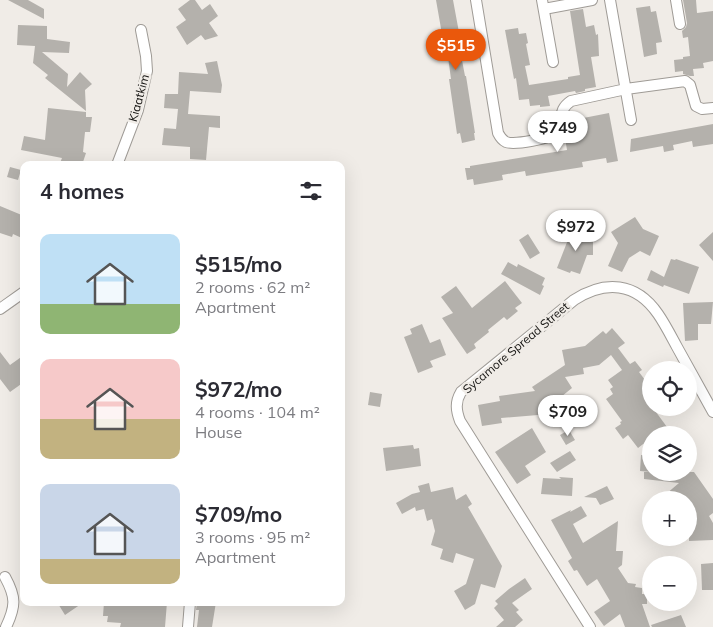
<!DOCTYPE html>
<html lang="en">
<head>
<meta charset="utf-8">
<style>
	body { margin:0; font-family:Mulish,sans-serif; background:#f7f7f7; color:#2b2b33; height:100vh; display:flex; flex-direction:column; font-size:19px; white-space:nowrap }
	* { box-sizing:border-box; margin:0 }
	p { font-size:16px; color:#7c7c81 }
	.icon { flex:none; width:28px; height:28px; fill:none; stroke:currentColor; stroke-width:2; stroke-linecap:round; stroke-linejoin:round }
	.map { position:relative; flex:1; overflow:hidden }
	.side { position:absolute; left:20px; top:161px; width:325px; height:445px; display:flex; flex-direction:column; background:#fff; border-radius:10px; box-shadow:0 5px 20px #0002 }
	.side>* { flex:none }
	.fabs { position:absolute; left:642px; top:361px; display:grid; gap:10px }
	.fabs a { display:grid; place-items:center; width:55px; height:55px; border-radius:50%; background:#fff; box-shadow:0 5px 20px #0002; font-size:25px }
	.price { position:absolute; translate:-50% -42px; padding:0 11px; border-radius:18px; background:#fff; color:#222; font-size:16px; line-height:32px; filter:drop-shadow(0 1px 2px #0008) }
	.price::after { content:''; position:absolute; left:50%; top:30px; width:15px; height:11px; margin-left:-8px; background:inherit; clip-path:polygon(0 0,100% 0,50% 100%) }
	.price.selected { background:#ea580c; color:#fff }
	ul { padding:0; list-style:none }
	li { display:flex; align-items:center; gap:15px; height:125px; padding:0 20px }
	li span { display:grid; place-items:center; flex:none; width:140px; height:100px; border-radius:10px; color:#555 }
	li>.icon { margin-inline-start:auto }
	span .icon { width:60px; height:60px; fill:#fffc; stroke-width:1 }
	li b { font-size:21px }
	h2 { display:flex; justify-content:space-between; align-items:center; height:60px; padding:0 20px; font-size:21px }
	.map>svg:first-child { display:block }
	.building { fill:#b4b1ac }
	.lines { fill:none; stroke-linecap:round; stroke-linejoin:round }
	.street-casing { stroke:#9f9b96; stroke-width:12 }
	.street { stroke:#fff; stroke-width:10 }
	.labels { text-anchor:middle; stroke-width:5; stroke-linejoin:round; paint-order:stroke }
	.street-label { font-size:12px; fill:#12110f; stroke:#f0ece7 }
</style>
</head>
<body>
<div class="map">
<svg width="713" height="627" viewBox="0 0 713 627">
	<rect width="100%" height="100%" fill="#f0ece7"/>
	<path class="building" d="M8,0H28L44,9V19Z
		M190,0H195L202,10L210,4L218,16L209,23L218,36L205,40L201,35L187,45L176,27L186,20L178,9Z
		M436,0H453L463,54L461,55L465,76H466L475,133H474L475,140L462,143L460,133L457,134L449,79H451L448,57H446Z
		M683,0H696L697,13L713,11V61L703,63L704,68L693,69L694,76H690L683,74V71L675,72L674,60L683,59V57L690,56L688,37L683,38L682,31L686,27L687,23Z
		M650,6L651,12L656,11L662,42L656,43L657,54L644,57L636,8Z
		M583,9L586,27L594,25L596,35L598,34L599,56L591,57L596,87L585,89V91L576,93L575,91L548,96L550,106L540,107V105L530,106L529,99L519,100L516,78L514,79L505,30L518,28L519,34L526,33L528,43L526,44L530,65L525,66L529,85L568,79V77L580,75L570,11Z
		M18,25L47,26V39L70,42L69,53L42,52L68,74L67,87L80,72L92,84L85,90L86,111L45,78L48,75L33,63L35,46L17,45Z
		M217,61L222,85L221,93L190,91L188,114L220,116V128L209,127L206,160L190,159V147L162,145L164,128L176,129L178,109L164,108L165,94H178L179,72L208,74L205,63Z
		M48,108L86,112V117H92L90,132H85L83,152L86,153L82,165H68L60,163L62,158L21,150L24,136L45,140Z
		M609,113L618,161L607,163L606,158L582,162L583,167L526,176L525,171L502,175L503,180L474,185L473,179L467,180L465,168H470V166L567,150L564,132L568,121Z
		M713,124V144L693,147L692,141L673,145L674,150L664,152L663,146L630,152L631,139Z
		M10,167L21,170L18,180L7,177Z
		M0,206L24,216V239L13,234L12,237L0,233Z
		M635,217L643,229L659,236L650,256L640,251L629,258L622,272L608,266L618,243L611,232Z
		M571,232L593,234V255H587L580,274L571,271L570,273L557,268Z
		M713,232V261L699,245Z
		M528,234L540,253L530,259L519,240Z
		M671,259L675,260L676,259L699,267L689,294L664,285L663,287L647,280L651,270L664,277Z
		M508,262L517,267L518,264L545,278L542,285L544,286L540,295L501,274Z
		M505,281L522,303L515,308L518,311L507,320L504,317L488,330L489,332L474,344L476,348L467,354L442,318L453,313L441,297L456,286L472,308Z
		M713,302L711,324H698V340L685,341L683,303Z
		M422,324L430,343L440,339L446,355L430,361L433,367L418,373L404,337L412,334L410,329Z
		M612,328L625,343L618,348L630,364L635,361L642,370L639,372L651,388V408H653L667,427L656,435H651V438L638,448L628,435L623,439L615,428L621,424L620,422L622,421L606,399L613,394L610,389L613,387L608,380L622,370L611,355L599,365L583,368L584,374L565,377L572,388L551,405L555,410L550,414L501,418L502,423L482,426L478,405L500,401L499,396L535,391L532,387L565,365L562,350L585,346L603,331L606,334Z
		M0,352L10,365L24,355V382L10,392L0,379Z
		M370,392L382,394L380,407L368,405Z
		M532,428L546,452L525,466L531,475L517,484L495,452Z
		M569,430L575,440L566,445L560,435Z
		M413,445L414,449L419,448L421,466L386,471L383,448Z
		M570,451L576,460L557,472L550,463Z
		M641,455L651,456V472L640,471Z
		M644,472H694L713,499V513L709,516L713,523V540L689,541V500H659L679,483L644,479Z
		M559,477L573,478L572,496L541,494L543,478L561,479Z
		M429,483L431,492L453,487L456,500L466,494L472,504L468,507L502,566L495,588L481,584L475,604L465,610L454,591L466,584L474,559L456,553L453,563L440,559L443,549L431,545L435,531L432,519L427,521L424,509L416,511L415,507L402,514L396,503L412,494L420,492L418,486Z
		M607,486L614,499L600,505L596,498L584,497Z
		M581,506L587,516L573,524L583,543L618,521L616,551H623L622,565L618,568L628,583L636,584L635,587L642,588V594H647V604H642L650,627H625L620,614L604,626L594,612L610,601L597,579L587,586L577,570L574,571L568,561L572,558L551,520L571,510L570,512Z
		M713,563V590H702L701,564Z
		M525,578L532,589L512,603L519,610L516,612L523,620L515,627H496L504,620L494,608L498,604L495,601L509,589Z
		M57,602H84L65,615Z
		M104,602H167L165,627H120L121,623L107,622L108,616H103Z
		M197,602H216L212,627H197L199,610H196Z
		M681,615L686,627H652L651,625Z"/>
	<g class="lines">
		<g class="street-casing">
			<path id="street" d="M476,0L498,133C500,137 502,140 506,142C514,145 551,139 556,132C565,121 556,111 571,101L626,89L685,81L690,85L696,106L702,109L713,108
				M542,0L553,62
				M610,0L631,120
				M676,0L680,24
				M544,9L592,0
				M117,165L138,110L147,71L146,56L141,30
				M0,309L24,292
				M5,577C16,597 16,606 6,627
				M188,627L190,602
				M590,627L460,421C456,410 455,402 461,392L574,300C605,280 636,282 658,314C665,324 671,336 677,347C689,369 701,390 713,412"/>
		</g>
		<use href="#street" class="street"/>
	</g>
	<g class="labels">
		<g class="street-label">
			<text transform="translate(139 98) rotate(-75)" y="4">Kiaatkim</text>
			<text transform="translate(516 348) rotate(-40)" y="4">Sycamore Spread Street</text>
		</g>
	</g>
</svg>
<div class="fabs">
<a><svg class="icon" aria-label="locate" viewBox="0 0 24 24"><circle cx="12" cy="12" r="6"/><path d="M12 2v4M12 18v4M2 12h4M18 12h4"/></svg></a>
<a><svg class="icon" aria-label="layers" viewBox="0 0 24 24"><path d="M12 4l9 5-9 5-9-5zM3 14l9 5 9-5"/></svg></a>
<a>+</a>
<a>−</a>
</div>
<b class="price selected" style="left:456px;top:71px">$515</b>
<b class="price" style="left:558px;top:153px">$749</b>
<b class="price" style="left:576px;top:252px">$972</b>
<b class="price" style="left:568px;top:437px">$709</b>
<section class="side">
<h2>4 homes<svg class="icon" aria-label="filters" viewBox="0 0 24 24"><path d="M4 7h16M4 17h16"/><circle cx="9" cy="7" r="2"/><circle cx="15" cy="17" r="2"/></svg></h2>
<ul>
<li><span style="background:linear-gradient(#bfe0f5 70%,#8fb573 0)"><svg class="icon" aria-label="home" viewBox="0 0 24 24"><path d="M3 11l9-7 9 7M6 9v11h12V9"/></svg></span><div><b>$515/mo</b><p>2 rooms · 62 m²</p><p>Apartment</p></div></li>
<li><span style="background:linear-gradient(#f6c9c9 60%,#c2b280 0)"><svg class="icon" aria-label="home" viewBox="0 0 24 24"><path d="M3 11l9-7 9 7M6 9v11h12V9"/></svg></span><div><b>$972/mo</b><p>4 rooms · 104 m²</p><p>House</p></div></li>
<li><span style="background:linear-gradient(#c9d6e8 75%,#c2b280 0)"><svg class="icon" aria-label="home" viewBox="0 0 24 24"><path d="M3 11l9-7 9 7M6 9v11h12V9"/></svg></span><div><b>$709/mo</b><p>3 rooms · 95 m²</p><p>Apartment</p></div></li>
</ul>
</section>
</div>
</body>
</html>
